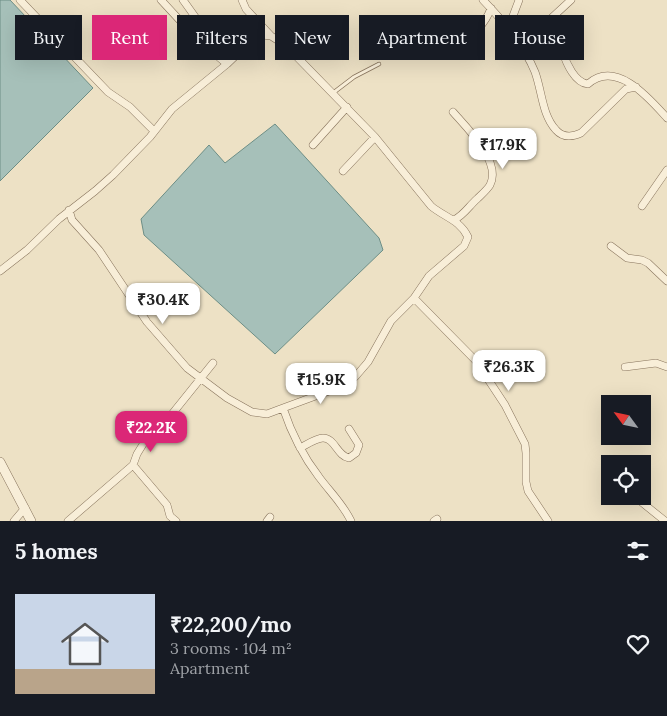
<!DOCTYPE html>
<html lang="en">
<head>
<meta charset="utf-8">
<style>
	body { margin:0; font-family:Lora,serif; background:#242831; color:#f1f3f6; height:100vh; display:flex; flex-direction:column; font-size:19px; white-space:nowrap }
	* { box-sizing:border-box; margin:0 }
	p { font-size:16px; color:#9ea1a6 }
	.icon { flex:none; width:28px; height:28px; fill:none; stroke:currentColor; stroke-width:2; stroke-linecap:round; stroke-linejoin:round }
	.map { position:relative; height:521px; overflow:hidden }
	.panel { display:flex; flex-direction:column; background:#171b24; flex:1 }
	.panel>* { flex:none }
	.guide { position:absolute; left:15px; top:15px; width:638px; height:45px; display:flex; gap:10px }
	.needle { width:32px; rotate:303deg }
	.buttons { position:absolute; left:601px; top:395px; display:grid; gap:10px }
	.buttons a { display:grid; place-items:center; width:50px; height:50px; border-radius:0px; background:#171b24; box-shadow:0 5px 20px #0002; font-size:25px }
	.price { position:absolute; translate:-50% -42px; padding:0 11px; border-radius:10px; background:#fff; color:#222; font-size:16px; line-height:32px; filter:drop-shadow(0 1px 2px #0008) }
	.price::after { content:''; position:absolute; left:50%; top:30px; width:15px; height:11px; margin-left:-8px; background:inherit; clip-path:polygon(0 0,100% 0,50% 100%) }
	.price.active { background:#db2777; color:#fff }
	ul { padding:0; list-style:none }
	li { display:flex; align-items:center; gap:15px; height:125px; padding:0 15px }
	li span { display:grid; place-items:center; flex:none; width:140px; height:100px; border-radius:0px; color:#555 }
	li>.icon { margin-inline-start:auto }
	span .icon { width:60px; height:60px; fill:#fffc; stroke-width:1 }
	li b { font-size:21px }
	h2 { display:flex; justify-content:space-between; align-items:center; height:60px; padding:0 15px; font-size:21px }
	.pill { padding:0 18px; border-radius:0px; background:#171b24; box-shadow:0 5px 20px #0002; font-size:18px; line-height:45px }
	.pill.active { background:#db2777; color:#fff }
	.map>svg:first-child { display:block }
	.water { fill:#a6c0b9; stroke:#6d8e86 }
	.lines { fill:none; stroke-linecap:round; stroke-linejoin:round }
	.service-casing { stroke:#87735c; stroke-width:4.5 }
	.minor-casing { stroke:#87735c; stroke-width:8 }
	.tertiary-casing { stroke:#87735c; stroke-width:10 }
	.service { stroke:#f8eed8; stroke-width:3 }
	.minor { stroke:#f8eed8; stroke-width:7 }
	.tertiary { stroke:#f8eed8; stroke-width:9 }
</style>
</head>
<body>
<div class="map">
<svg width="667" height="521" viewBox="0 0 667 521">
	<rect width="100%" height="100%" fill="#ede1c5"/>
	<path class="water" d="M0,0H10L93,88L0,181Z
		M275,124L379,238L383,250L275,354L144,235L141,219L209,145L225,163Z"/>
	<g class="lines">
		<g class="service-casing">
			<path id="service" d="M333,93L354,77L379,64"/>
		</g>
		<g class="minor-casing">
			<path id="minor" d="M20,0L108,92L130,107L154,131
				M161,0L197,39L227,64
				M183,0L211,39L216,55
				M242,0L246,9L271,36
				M483,0C503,21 524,45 535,72C542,91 542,115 556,130C563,138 572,137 581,133L626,89L636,87
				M508,29L519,0
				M570,34L563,52C566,63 575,83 588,84C616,59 649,98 667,118
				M456,46C471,39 486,23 491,8
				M520,47L571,0
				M453,112C467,128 502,162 490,185C487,190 481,195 477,199C469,206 464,215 454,220
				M313,145L347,107
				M343,171L375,137
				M642,206L667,170
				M69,210L72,220L99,250L147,322L187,368L227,398L252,412L267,414L283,408
				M611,246L627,258L642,260L648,263L667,281
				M0,271L27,250L59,219L95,191L113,175L150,137L172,109L227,64L253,39L262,35L271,36L279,41L297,57L375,137L431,206C444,217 460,220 468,237L464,246L429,276L414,298L391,321L368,362L355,377L329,391L283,408C292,435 302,455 319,477C330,492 343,504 351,521
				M414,298L476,361L505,405L525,444L526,453V482L528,491L548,521
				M625,367L656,363L667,367
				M300,448C306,445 316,438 323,438C335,438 337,456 349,458L356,453L359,445L349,429
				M133,465L167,505L170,516L176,521
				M634,496L665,521
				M14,521L25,508
				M68,521L133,465L137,454L145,441L164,424L213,363
				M267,521L270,517
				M434,521L437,519"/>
		</g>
		<g class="tertiary-casing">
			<path id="tertiary" d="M0,462L31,521"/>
		</g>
		<use href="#service" class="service"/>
		<use href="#minor" class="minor"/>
		<use href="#tertiary" class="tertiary"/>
	</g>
</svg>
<div class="buttons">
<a><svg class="needle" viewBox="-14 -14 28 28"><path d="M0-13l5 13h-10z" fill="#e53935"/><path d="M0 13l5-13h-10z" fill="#9ea1a6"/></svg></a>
<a><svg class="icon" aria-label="locate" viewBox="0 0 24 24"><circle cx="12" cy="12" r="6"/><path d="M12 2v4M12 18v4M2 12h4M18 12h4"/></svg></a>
</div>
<b class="price" style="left:503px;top:170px">₹17.9K</b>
<b class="price" style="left:163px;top:325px">₹30.4K</b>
<b class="price" style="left:509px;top:392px">₹26.3K</b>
<b class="price" style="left:321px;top:405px">₹15.9K</b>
<b class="price active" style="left:151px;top:453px">₹22.2K</b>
<div class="guide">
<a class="pill">Buy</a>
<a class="pill active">Rent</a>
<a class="pill">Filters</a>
<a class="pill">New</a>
<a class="pill">Apartment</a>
<a class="pill">House</a>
</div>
</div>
<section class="panel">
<h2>5 homes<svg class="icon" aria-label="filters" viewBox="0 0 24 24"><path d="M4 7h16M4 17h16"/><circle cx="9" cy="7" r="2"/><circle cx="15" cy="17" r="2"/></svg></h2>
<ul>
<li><span style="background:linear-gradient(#c9d6e8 75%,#b9a48a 0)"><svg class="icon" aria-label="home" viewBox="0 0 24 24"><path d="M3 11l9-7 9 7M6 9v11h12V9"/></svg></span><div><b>₹22,200/mo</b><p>3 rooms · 104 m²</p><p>Apartment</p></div><svg class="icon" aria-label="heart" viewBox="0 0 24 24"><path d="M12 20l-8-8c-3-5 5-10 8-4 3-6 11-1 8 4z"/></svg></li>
</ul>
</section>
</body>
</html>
